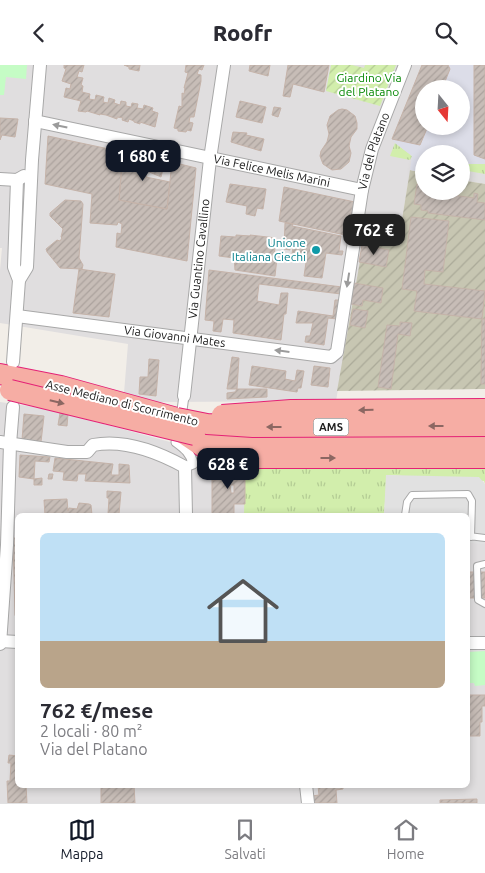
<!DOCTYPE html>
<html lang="it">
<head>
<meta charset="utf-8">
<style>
	body { margin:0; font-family:Ubuntu,sans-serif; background:#f7f7f7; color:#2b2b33; height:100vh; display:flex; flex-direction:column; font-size:19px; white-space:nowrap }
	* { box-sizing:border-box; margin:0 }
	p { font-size:16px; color:#7c7c81 }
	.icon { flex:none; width:28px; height:28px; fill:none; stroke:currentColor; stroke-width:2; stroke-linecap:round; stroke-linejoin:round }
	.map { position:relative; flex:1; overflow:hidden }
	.sheet { position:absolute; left:15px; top:448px; width:455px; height:275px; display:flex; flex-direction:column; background:#fff; border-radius:8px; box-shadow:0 2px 8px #0003 }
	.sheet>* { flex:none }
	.needle { width:32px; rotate:162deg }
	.tools { position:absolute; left:415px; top:15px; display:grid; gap:10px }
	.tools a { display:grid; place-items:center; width:55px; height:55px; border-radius:50%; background:#fff; box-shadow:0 2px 8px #0003; font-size:25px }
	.price { position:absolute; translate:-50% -42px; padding:0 11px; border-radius:10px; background:#111827; color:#fff; font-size:16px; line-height:32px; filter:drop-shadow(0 1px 2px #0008) }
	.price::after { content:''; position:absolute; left:50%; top:30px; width:15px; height:11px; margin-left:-8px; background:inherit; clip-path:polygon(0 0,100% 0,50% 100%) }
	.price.selected { background:#222; color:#fff }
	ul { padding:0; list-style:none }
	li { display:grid; align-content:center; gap:10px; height:265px; padding:0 25px }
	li+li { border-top:1px solid #e1e1e2 }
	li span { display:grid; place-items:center; height:155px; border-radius:8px; color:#555 }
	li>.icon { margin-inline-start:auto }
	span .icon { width:90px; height:90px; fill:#fffc; stroke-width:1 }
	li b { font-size:21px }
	header { display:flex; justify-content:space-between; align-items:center; height:65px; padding:0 25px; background:#fff; font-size:22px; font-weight:800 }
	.menu { display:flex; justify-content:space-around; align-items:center; height:70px; border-top:1px solid #e1e1e2; background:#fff; font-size:14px; color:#7c7c81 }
	.menu a { display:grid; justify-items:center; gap:2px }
	.menu .selected { color:#111827 }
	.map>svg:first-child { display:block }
	.residential { fill:#e0dedf; fill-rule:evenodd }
	.construction { fill:url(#construction-furrows) }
	.grass { fill:url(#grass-tufts) }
	.park { fill:#c5fcc5 }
	.garden { fill:url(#garden-furrows) }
	.parking { fill:#e1e1e1 }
	.plaza { fill:#dcdde8 }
	.building { fill:url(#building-hatch); stroke:#c5b3a9; fill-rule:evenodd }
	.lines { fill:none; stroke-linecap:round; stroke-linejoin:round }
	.service-casing { stroke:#a8a8a8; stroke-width:8 }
	.pedestrian-casing { stroke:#a8a8a8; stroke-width:11 }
	.minor-casing { stroke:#a8a8a8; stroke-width:14 }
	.trunk-casing { stroke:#e42176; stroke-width:22 }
	.service { stroke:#fff; stroke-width:6 }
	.pedestrian { stroke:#fff; stroke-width:9 }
	.minor { stroke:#fff; stroke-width:12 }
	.trunk { stroke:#f6ada4; stroke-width:20 }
	.trunk-bridge-casing { stroke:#e42176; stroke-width:22; stroke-linecap:butt }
	.trunk-bridge { stroke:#f6ada4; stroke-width:20 }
	.oneway { fill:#9b9b9b }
	.oneway2 { fill:#8c6762 }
	.culture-dot { fill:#0f9aa8; stroke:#fff; stroke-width:2 }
	.labels { text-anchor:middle; stroke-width:4; stroke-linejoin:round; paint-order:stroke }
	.shield { fill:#fff; stroke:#646464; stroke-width:1 }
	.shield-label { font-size:11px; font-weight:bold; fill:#212121 }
	.park-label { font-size:12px; fill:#078906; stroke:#fff }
	.street-label { font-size:12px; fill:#212121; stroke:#fff }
	.culture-label { font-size:12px; fill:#0d838f; stroke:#fff; text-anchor:end }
</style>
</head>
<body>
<header><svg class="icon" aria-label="back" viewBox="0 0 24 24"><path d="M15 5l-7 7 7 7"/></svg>Roofr<svg class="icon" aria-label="search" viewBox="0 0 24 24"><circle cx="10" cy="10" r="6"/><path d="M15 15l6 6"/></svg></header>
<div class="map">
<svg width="485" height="738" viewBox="0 0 485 738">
	<defs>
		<pattern id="construction-furrows" width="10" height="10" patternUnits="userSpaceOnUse" patternTransform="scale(1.25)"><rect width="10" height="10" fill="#c7c6b2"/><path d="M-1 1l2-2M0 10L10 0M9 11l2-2" fill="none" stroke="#abaa99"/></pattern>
		<pattern id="grass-tufts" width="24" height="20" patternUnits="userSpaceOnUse" patternTransform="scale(1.25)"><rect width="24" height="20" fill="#d2eeac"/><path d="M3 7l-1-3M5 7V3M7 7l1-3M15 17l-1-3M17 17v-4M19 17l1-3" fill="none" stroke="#b4cc94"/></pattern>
		<pattern id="garden-furrows" width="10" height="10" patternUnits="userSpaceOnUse" patternTransform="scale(1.25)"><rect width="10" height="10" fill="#d2eeac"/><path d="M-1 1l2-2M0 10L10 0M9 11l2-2" fill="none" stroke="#b4cc94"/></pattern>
		<pattern id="building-hatch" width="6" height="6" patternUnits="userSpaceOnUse" patternTransform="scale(1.25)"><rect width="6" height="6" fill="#c7bdb7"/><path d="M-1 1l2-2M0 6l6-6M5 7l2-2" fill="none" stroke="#aba29d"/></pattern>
	</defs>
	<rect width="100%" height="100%" fill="#f2eee8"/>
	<path class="residential" d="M0,0H485V119L461,115V89H424V108L410,106L400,167L366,163L336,336L158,337L124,328L128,279L0,258V205L2,183H0ZM424,24H461V61H424Z
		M0,337L48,344L248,398L246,450H18V720H468V475L485,476V738H0Z"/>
	<path class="construction" d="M410,105L424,108V126H461V115L485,119V324L337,326L366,162L400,167Z"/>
	<path class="grass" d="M395,78L412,91L410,95L390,91Z
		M463,99H485V109L462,105Z
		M245,400L485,401V419L484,416L387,410L384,450H244Z"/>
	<path class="park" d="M0,0H27L26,14L6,12L4,30H0Z
		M485,586V620L475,621L474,618H468V587Z"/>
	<path class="garden" d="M331,0H352L364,3L365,0H396L380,41L326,26Z"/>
	<path class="parking" d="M386,410L479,412L485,419V479L468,478V450H384Z"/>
	<path class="plaza" d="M448,0H474V90L485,94V99H463L461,108L460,86L448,84L439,89H424V108L410,105L412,91L395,78L392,74L420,80L428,61H461V24H442Z"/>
	<path class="building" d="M64,0H84L82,7L79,6L77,12L83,13L81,20L83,21L82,27L90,29L89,34L95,35L96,30L104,32L103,37L108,38L109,33L115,35L114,38L120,40L121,36L126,37V41L131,42L132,38L138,39L137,43L143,44L144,40L153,43L152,46L158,48L155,62L140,57V59L134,57V56L129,54L128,57L122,55L123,53L117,52V54L106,50L100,49V50L87,46L86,47L78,46L81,36L64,32L66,23L70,24L71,19L62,16L66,4L64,3Z
		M124,0H140L139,6L129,4V2Z
		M186,0H204L202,5L199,4L197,9L201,10V16L194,52H190L189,57L193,58L191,66L187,65L186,67L178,66V64L174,63L179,41L182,42V28L184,29L185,23H184L188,8L185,7Z
		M250,0H270L268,11L249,6Z
		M288,0H329L324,27L293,19L290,32L283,31Z
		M422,0H448L450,4L442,24H424V61H428L420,80L392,74Z
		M474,0H485V94L474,90Z
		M240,36L266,42L262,58L236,52Z
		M274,42L281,43L278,52L272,50Z
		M342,44L347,45L355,51L357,58V64L351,72L349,81L351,88L349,97L341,104L332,105L323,99L320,91L321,86L327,77L329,69L327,60L330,51L338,45Z
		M0,53L18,54L15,72L2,70L0,75Z
		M233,67L247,68L246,70L264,74L261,86L231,77Z
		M48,71L123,87L119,135L167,144L172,97L196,103L187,196L116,182L117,168L121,169L122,159L118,157L117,160L90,158L92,129L45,119Z
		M123,87L165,96L161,112L147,106L146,112L170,117L167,144L119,135Z
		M230,119L266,124L263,144L257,143L255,151L246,149L247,141L226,137Z
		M417,119L424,120V126H445V129L474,133V128L478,129L477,137L485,138V155L428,148V146L421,145V140L414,139Z
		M284,122L355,137L350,171L279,156Z
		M65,135L81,136L83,139L79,193L83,200L82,204L60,203L47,187L46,184L57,175L60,176L62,173L61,172L63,164L50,151V148Z
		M411,152L449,156L443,207L425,205L424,219L485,226L482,254L414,246L417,226L402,224Z
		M285,158L293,159L292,161L341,171L339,186H343L342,190L326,188L322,213L304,211L307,191L292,189L293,182H290V185L284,184Z
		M236,170L250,171V170L276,173L274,192L249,190L248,192L234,191V193L219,191L221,171L236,172Z
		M362,180L389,185L386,202L359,197Z
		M249,190L277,193L275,211L235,205L234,191L248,192Z
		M79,204L115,209L109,252L73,248Z
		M209,205L342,222L341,229L259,219L257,236L279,240L281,228H288L286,249H284L281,275L233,268L234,255L223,254L221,267L213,266L214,256L205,255Z
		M354,218L383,223L381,238L363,235L362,241L351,239Z
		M335,235H340L337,254L328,253L324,280L305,277L306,271H310L313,258H296L298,246L333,251Z
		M353,244L368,246L365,263L350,260Z
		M482,254H485V319H481Z
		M400,257L412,258L410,271L398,269L391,324L378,322L387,260L400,261Z
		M232,292L239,293L237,324H227Z
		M149,294L159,295L156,331L139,329L140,312H148Z
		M252,301L286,306L285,314L295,316L297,305L304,306L301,323H298L297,327L249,320Z
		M314,301L330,303L328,322L311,320Z
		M237,324H267V332L227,334V328L235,327Z
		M60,348L68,349L67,361L58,360Z
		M24,349L44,351L41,377L22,375Z
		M20,390L50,392L49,397L35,396L34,414L19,412Z
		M55,393L113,399L111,410H119V399L129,400L130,418L85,416L86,409H78L77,416L63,415L64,407L53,406Z
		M234,400H245V439H234V450H212V415H216V405L234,404ZM230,420H234V428H231Z
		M49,409H53L52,414H48Z
		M42,413V420H34V414Z
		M107,426L121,427L119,449L122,450L108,449L109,433H107Z
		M67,434L68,446L69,443L77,444L79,438L89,439L91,440L92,450H45L44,435Z
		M13,473H18V557L15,550Z
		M468,507H485V533H468Z
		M468,630H485V641H482V657H480V671H468Z
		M9,690L18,691V720H26L27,738H8L7,716H10L11,698H8Z
		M101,720H134L135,738H101Z
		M171,720H200V722H171Z
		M318,720H343V724L336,725L337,738H313L312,731L319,730Z
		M477,734V738H440V735Z"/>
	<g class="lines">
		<g class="service-casing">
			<path id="service" d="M405,450L407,437L412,430L468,429L472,436L471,472
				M469,471L485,473
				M485,499L477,501L478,535L485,539"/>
		</g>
		<g class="pedestrian-casing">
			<path id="pedestrian" d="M182,345L184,331
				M176,377C184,383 191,388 193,399L185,402"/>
		</g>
		<g class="minor-casing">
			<g id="minor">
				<path id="s1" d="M35,56L362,125"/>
				<path d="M0,114L17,115L24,111"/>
				<path d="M19,215L27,202L32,95L40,0"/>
				<path id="s2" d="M17,251L331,292L337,287L362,125L372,84L405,0"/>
				<path d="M13,297L19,215L14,202L17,115"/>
				<path id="s3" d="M184,331L210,94L224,0"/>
				<path d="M0,377L67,387H87L93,380C124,374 158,387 185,402L186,450"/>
				<path d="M0,576L18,577"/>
				<path d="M468,578H485"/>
				<path d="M0,579L7,480L10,379L13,342"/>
				<path d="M306,720L308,738"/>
			</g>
		</g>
		<g class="trunk-casing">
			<path id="trunk" d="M0,309L61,321L177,353
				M181,367L206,384L240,393H485
				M200,371L220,375L257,377L485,376"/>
		</g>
		<use href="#service" class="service"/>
		<use href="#pedestrian" class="pedestrian"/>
		<use href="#minor" class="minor"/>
		<use href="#trunk" class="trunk"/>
		<g class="trunk-bridge-casing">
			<path id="trunk-bridge" d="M10,325L195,370
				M222,350L291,345L485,344
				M177,353L207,359L253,362L485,361"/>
		</g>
		<use href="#trunk-bridge" class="trunk-bridge"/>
	</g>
	<defs><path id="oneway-solid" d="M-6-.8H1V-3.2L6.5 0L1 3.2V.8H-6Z" transform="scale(1.25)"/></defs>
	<g class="oneway">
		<use href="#oneway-solid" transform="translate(60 61) rotate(-168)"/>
		<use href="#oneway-solid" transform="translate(348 215) rotate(99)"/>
		<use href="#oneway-solid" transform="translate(282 286) rotate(-173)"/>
	</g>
	<g class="oneway2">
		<use href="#oneway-solid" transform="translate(57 337) rotate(14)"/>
		<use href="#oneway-solid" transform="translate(366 345) rotate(179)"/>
		<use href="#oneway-solid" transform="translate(436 361) rotate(180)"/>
		<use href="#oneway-solid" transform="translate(274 362) rotate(180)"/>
		<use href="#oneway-solid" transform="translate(328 393)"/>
	</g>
	<circle class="culture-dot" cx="316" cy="185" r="5"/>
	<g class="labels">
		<rect class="shield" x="313.5" y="353.5" width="35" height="17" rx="4"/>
		<g class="shield-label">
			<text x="331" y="366">AMS</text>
		</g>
		<g class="park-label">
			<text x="369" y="17">Giardino Via<tspan x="369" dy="14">del Platano</tspan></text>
		</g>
		<g class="street-label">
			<text dy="4" stroke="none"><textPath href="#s2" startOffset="529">Via del Platano</textPath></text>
			<text dy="4" stroke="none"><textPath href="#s1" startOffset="242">Via Felice Melis Marini</textPath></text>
			<text dy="4" stroke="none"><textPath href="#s3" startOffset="138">Via Guantino Cavallino</textPath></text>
			<text dy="4" stroke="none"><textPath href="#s2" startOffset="159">Via Giovanni Mates</textPath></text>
			<text transform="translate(122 338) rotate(14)" y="4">Asse Mediano di Scorrimento</text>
		</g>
		<g class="culture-label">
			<text x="306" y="182">Unione<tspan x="306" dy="14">Italiana Ciechi</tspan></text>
		</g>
	</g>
</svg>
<div class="tools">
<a><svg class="needle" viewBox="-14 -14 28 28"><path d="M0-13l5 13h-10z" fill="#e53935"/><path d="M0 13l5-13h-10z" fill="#7c7c81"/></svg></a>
<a><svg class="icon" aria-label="layers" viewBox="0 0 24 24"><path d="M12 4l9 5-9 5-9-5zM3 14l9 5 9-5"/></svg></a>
</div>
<b class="price" style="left:143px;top:117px">1 680 €</b>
<b class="price selected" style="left:374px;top:191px">762 €</b>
<b class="price" style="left:228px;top:425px">628 €</b>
<section class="sheet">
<ul>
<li><span style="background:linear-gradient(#bfe0f5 70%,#b9a48a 0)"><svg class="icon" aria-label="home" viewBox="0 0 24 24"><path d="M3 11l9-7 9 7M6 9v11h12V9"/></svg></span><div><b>762 €/mese</b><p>2 locali · 80 m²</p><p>Via del Platano</p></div></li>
</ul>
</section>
</div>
<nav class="menu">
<a class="selected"><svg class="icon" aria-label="map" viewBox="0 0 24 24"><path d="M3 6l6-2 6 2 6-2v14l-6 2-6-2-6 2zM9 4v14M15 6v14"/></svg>Mappa</a>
<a><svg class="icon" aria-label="saved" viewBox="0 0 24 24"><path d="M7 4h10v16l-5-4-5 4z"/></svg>Salvati</a>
<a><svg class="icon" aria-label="home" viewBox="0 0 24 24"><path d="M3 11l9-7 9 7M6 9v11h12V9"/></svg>Home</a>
</nav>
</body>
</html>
